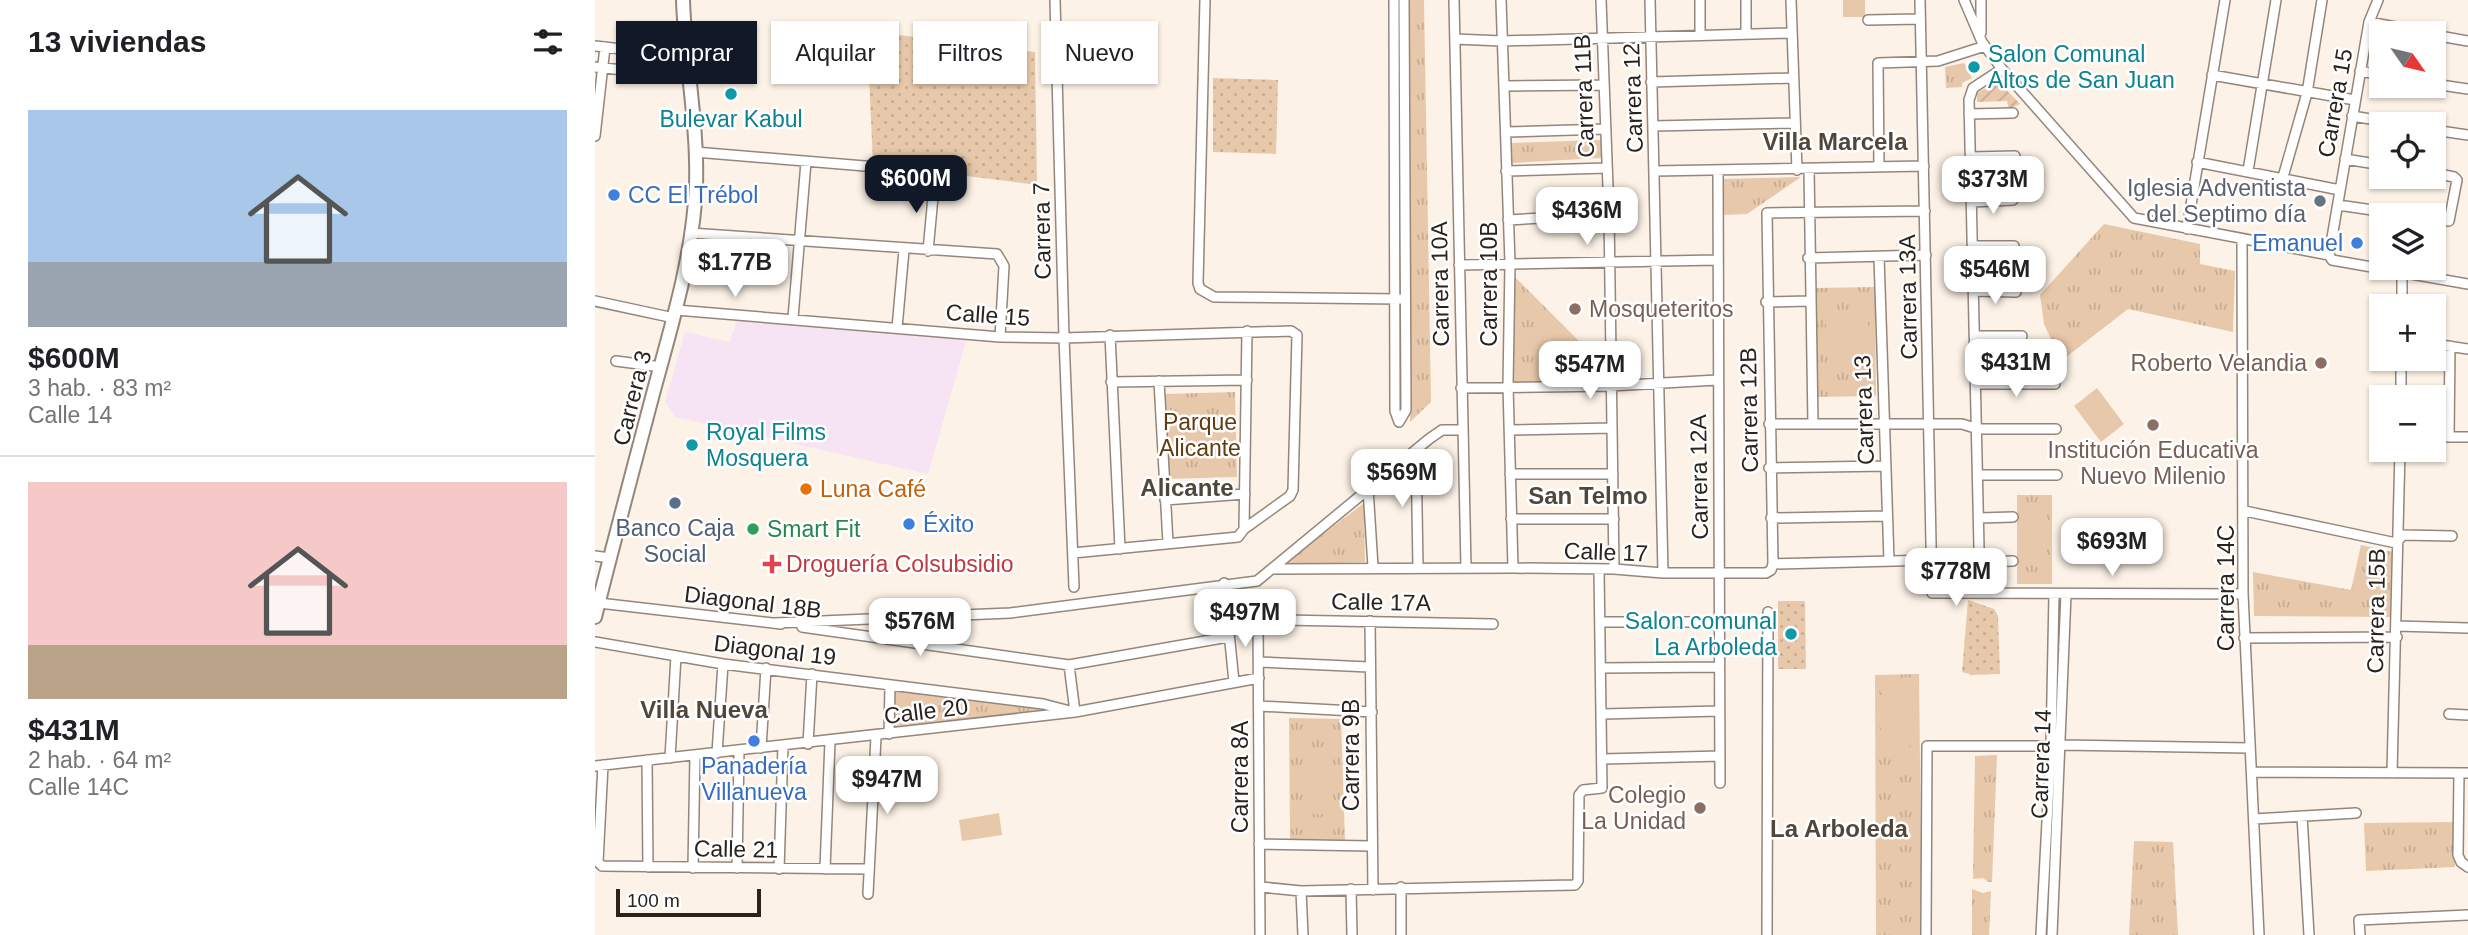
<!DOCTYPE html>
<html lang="es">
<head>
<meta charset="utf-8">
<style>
	body { margin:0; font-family:Helvetica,sans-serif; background:#f6f6f6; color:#202124; height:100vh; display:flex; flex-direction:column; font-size:26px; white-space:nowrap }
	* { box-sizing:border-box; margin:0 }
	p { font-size:23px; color:#757577 }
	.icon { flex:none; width:38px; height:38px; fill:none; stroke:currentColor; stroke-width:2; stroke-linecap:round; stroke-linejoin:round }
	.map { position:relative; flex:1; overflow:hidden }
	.drawer { display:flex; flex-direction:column; background:#fff; width:595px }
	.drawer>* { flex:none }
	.banner { position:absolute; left:21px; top:21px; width:665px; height:63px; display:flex; gap:14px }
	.needle { width:46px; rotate:124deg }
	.fabs { position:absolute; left:1774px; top:21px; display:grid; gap:14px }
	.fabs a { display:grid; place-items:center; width:77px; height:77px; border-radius:0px; background:#fff; box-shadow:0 2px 5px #0004; font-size:35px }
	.scale { position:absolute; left:21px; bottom:18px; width:145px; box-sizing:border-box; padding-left:7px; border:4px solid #29231e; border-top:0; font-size:19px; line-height:24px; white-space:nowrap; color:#29231e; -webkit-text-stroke:5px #fff; paint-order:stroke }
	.price { position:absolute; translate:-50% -60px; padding:0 16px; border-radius:14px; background:#fff; color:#222; font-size:23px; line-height:46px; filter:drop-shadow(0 2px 4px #0008) }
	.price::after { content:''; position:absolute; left:50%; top:42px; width:21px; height:16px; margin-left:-10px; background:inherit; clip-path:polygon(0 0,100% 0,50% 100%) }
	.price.current { background:#111827; color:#fff }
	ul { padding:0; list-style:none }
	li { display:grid; align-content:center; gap:14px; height:371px; padding:0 28px }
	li+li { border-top:2px solid #e0e0e0 }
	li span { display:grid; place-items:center; height:217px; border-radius:0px; color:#555 }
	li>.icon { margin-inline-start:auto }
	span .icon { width:126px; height:126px; fill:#fffc; stroke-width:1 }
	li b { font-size:30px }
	h2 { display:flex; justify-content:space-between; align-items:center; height:84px; padding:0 28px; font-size:30px }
	.tag { padding:0 24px; border-radius:0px; background:#fff; box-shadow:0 2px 5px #0004; font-size:24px; line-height:63px }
	.tag.current { background:#111827; color:#fff }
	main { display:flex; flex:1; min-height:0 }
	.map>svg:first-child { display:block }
	.industrial { fill:#f6e3f4 }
	.grass { fill:url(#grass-dots) }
	.park { fill:url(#park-tufts) }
	.garden { fill:url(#garden-furrows) }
	.pitch { fill:#e8c8aa }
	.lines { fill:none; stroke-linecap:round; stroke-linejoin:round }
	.street-casing { stroke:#94867a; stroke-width:12 }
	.secondary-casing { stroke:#94867a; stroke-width:16 }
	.street { stroke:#fff; stroke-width:9 }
	.secondary { stroke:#fff; stroke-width:12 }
	.culture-dot { fill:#0f9aa8; stroke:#fff; stroke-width:2.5 }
	.shop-dot { fill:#3f7fe0; stroke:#fff; stroke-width:2.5 }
	.worship-dot { fill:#6b7280; stroke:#fff; stroke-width:2.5 }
	.education-dot { fill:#8d6e63; stroke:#fff; stroke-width:2.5 }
	.food-dot { fill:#e8710a; stroke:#fff; stroke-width:2.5 }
	.service-dot { fill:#5c6f8a; stroke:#fff; stroke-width:2.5 }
	.leisure-dot { fill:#2e9e5b; stroke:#fff; stroke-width:2.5 }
	.health-dot { fill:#e0444e; stroke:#fff; stroke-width:2.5 }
	.labels { text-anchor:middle; stroke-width:5; stroke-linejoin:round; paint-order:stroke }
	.culture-label { font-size:23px; fill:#0d838f; stroke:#fff; text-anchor:start }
	.street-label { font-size:23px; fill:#29231e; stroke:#fff }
	.worship-label { font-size:23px; fill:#5b616d; stroke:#fff; text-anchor:end }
	.shop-label { font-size:23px; fill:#366cbe; stroke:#fff; text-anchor:start }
	.education-label { font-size:23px; fill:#785e54; stroke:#fff; text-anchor:end }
	.park-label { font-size:23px; fill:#613b0e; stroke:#fff }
	.food-label { font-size:23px; fill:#c56008; stroke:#fff; text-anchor:start }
	.service-label { font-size:23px; fill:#4e5e75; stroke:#fff }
	.leisure-label { font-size:23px; fill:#27864d; stroke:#fff; text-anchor:start }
	.health-label { font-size:23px; fill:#be3a42; stroke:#fff; text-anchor:start }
	.neighbourhood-label { font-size:24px; font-weight:bold; fill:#51463a; stroke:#fff }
</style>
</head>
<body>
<main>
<section class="drawer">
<h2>13 viviendas<svg class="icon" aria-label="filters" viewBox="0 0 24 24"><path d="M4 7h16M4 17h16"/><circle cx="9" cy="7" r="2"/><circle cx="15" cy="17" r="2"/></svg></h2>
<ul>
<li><span style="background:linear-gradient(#a9c7e8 70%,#9aa5b1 0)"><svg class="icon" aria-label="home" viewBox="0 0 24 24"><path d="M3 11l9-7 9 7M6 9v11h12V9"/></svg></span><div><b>$600M</b><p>3 hab. · 83 m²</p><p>Calle 14</p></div></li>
<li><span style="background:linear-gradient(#f6c9c9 75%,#b9a48a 0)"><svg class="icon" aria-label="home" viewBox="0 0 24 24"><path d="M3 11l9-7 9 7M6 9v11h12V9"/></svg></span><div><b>$431M</b><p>2 hab. · 64 m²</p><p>Calle 14C</p></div></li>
</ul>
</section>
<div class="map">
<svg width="1873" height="935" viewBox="0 0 1873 935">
	<defs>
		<pattern id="grass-dots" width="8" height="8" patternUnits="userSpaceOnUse" patternTransform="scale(1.75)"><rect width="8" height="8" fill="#e8c8aa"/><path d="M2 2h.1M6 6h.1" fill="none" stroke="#c7ac92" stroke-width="1.8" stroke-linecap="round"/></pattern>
		<pattern id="park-tufts" width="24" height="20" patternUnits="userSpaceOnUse" patternTransform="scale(1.75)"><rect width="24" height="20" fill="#e8c8aa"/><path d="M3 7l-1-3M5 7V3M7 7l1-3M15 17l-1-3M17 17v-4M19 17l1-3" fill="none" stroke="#c7ac92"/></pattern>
		<pattern id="garden-furrows" width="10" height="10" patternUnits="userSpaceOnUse" patternTransform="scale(1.75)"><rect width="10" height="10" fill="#e8c8aa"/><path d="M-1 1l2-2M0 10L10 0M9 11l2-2" fill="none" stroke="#c7ac92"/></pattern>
	</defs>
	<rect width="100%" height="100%" fill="#fdf2e7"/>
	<path class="industrial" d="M143,317L373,335L333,474L80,417L70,402L90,332L135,342Z"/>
	<path class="grass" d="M272,31L440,52L442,185L278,164Z
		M618,78L683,80L681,154L618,152Z
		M1373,600L1399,609L1403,616L1405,674L1377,675L1367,672Z
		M1183,601H1210L1211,669H1183Z"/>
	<path class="park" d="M812,0H829L836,402L815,422Z
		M1369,63L1377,78L1367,83V87L1351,88L1350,67Z
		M1006,140V158L917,163L916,143Z
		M1206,177L1152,214L1128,215V179Z
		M1509,224L1605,244V264L1640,271L1638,332L1533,309L1466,361L1449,324L1445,295Z
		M917,274L988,345H1009L1010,380L918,382Z
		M1280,287L1281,396L1221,397L1220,288Z
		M1429,346H1433L1446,370L1396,372L1395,349Z
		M640,392L642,477L571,479L569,394Z
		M1422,495H1457V584H1422Z
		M769,503L770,562L687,565Z
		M1766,545L1798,552L1797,617L1659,616L1658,572L1756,590Z
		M1324,674L1327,935H1281L1280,675Z
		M300,691L445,708V711L299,726Z
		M694,718L746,719L750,840L695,839Z
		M1402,755L1397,882H1393L1388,878L1378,879L1380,756Z
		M1860,822V867L1771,871L1769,823Z
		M1539,841L1578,842L1583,935H1534Z
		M1377,889L1388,893L1396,891L1394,935H1377Z"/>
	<path class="garden" d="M1403,81L1425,104L1414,109L1412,101L1382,102V93Z"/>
	<path class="pitch" d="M1248,0H1270V17H1248Z
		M1273,314V353L1231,354V315Z
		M949,321L983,354L961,377L927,344Z
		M1502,388L1529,424L1506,442L1479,406Z
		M1426,511H1447V550L1427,551Z
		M1300,676L1321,708L1304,720L1319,743L1303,754L1282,723L1298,712L1283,688Z
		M712,770H737V814H712Z
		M404,813L407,835L367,841L364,820Z"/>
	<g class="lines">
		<g class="street-casing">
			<path id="street" d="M460,0L469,338L479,587
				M610,0L603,283L605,289L619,297L805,299
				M799,0L800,411L804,422L811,410L809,0
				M859,0L871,568
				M906,0L915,263L913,386L918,568
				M1006,0L1014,214L1019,569
				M1055,0L1068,573
				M1105,0V33
				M1196,0L1202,170
				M1325,0L1337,593L1648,594
				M1369,0L1387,42L1407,69L1539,218L1734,255L1737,260L1873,284
				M1273,20L1325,19
				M1774,22L1832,33
				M1151,33V0
				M1386,33V0
				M1839,35L1873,41
				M860,39L907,41L1196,33
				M0,46L90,56
				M0,67L92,77
				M1765,71L1787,75
				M1617,75L1760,100
				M1056,82L1197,78
				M1839,84L1873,89
				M910,86L1009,85
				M1374,114L1418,113
				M1757,116L1806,124
				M1058,126L1198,123
				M1839,130L1873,135
				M911,132L1011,129
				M0,136L10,47
				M100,152L330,171L339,186L333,251
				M1376,157L1420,156
				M1750,159L1787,165
				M1602,162L1745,190
				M1284,167L1283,63L1343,61L1390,46
				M1214,169L1218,424
				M911,171L1011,168
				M1059,171L1329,166
				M1123,171L1125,783
				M1653,171L1681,0
				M1839,173L1859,177L1862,180L1854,221L1839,219
				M1688,177L1712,93L1727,0
				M1377,202L1418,200
				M1743,205L1812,215
				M913,220L1014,214
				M1592,229L1630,0
				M95,233L402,254L409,266L405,337
				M1647,241L1648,594L1664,935
				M1379,246H1419
				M1734,255L1774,22L1783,0
				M1284,257L1294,561
				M1213,258L1331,255
				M864,265L1121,260
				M1380,291L1421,292
				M0,301L79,318
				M1171,302L1214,301
				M1807,306V275
				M81,310L405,337L469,338L696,331L702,335L698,490L695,496L649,529L643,537L478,553
				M198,318L211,162
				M302,328L309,250
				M515,335L525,549
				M1382,336H1427
				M1839,344L1873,349
				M21,361L66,367
				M564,381L573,543
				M516,382L652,380
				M1382,384H1460
				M866,388L1015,386L1122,380
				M1806,397V359
				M1174,424H1367L1383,429H1461
				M914,430L1017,428
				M1839,437H1873
				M1854,437L1855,346
				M821,451L823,567
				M1174,468L1290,466
				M915,474H1018
				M1384,475H1462
				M773,488L778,567
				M570,500L650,494
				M1650,511L1801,543L1808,535L1857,536
				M1176,518L1292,516
				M1384,518L1418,517
				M916,519H1019
				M649,529L652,331
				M0,556L15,558
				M1385,562L1418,561
				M1178,564L1172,213L1330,211
				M1178,564L1338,560
				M678,569L918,568L1019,569L1068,573H1171L1176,570L1178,564
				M629,583L639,682
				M1385,593L1374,100L1378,88L1407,69
				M4,603L186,624
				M632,619L898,624
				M663,619L665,935
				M775,621L778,890
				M1005,622H1124
				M180,623L415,613L662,581L834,439L847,430H868
				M1802,626L1873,628
				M207,627L474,665L633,637
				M1649,638L1802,637
				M0,642L128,664L448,704L475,711
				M664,662L774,667
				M474,665L480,712
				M1007,668L1124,667
				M664,706L777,712
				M1008,714L1124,711
				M1854,714L1873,715
				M294,734L295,685
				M213,744L217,674
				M1466,745L1655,748
				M166,748L171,668
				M122,753L128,664
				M75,758L81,656
				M1008,759L1125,756
				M52,760L53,867
				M8,765L3,862L7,866L274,869
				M0,766L480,712L664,678
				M1657,772L1873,773
				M1797,773L1805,450
				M1864,773L1863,855L1866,862L1873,867
				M1707,816L1714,935
				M1659,819L1761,813
				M664,844L776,846
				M98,868L100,755
				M142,868L144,751
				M184,869L188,746
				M230,869L235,741
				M666,887L706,891L980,885L983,881L984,795L988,790L1007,788L1004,570
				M756,889L757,935
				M706,891L708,935
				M273,894L281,737
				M806,935V887
				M1172,935L1173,612
				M1331,935L1332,746H1456
				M1446,935L1456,746L1459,594
				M1457,935L1471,594
				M1765,935L1764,920L1873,915"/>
		</g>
		<g class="secondary-casing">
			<path id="secondary" d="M0,617C19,541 39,466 59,390C77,324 98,255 101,186C103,124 90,62 88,0"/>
		</g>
		<use href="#street" class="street"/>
		<use href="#secondary" class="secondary"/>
	</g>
	<g class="culture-dot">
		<circle cx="1379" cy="67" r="7"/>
		<circle cx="136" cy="94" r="7"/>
		<circle cx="97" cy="445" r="7"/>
		<circle cx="1196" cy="634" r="7"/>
	</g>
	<g class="shop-dot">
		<circle cx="19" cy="195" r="7"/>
		<circle cx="1762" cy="243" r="7"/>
		<circle cx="314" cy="524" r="7"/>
		<circle cx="159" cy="741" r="7"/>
	</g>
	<circle class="worship-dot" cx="1725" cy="201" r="7"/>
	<g class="education-dot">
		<circle cx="980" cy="309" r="7"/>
		<circle cx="1726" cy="363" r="7"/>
		<circle cx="1558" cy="425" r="7"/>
		<circle cx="1105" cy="808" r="7"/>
	</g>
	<circle class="food-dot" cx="211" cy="489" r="7"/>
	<circle class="service-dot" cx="80" cy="503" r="7"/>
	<circle class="leisure-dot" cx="158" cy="529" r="7"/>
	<path class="health-dot" d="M173.5 553.5h7v7h7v7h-7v7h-7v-7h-7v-7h7z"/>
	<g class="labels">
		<g class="culture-label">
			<text x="1393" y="62">Salon Comunal<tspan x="1393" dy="26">Altos de San Juan</tspan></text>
			<text x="136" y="127" text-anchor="middle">Bulevar Kabul</text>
			<text x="111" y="440">Royal Films<tspan x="111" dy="26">Mosquera</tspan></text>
			<text x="1182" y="629" text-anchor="end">Salon comunal<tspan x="1182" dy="26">La Arboleda</tspan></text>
		</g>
		<g class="street-label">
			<text transform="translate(989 96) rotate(-92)" y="8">Carrera 11B</text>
			<text transform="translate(1038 98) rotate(-92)" y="8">Carrera 12</text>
			<text transform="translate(1740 103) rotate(-80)" y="8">Carrera 15</text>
			<text transform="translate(447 231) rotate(-91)" y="8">Carrera 7</text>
			<text transform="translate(845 284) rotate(-91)" y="8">Carrera 10A</text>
			<text transform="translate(894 284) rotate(-90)" y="8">Carrera 10B</text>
			<text transform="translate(1313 297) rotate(-91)" y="8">Carrera 13A</text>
			<text transform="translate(393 315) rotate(4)" y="8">Calle 15</text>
			<text transform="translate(37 398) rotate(-76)" y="8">Carrera 3</text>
			<text transform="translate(1154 410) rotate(-91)" y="8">Carrera 12B</text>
			<text transform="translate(1269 410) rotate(-92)" y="8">Carrera 13</text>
			<text transform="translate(1104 477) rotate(-91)" y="8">Carrera 12A</text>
			<text transform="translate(1011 552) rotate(2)" y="8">Calle 17</text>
			<text transform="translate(1631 588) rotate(-90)" y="8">Carrera 14C</text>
			<text transform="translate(158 602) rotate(7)" y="8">Diagonal 18B</text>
			<text transform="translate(786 602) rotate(1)" y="8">Calle 17A</text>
			<text transform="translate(1781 611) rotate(-89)" y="8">Carrera 15B</text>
			<text transform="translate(180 650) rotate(7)" y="8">Diagonal 19</text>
			<text transform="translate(331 711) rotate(-7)" y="8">Calle 20</text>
			<text transform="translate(756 755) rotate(-90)" y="8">Carrera 9B</text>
			<text transform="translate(1446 764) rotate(-88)" y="8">Carrera 14</text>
			<text transform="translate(645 777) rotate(-90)" y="8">Carrera 8A</text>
			<text transform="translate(141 849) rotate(1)" y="8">Calle 21</text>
		</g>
		<g class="worship-label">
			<text x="1711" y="196">Iglesia Adventista<tspan x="1711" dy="26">del Septimo día</tspan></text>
		</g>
		<g class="shop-label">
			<text x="33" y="203">CC El Trébol</text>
			<text x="1748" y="251" text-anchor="end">Emanuel</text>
			<text x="328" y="532">Éxito</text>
			<text x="159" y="774" text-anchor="middle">Panadería<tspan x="159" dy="26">Villanueva</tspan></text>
		</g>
		<g class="education-label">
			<text x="994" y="317" text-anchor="start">Mosqueteritos</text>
			<text x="1712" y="371">Roberto Velandia</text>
			<text x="1558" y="458" text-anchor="middle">Institución Educativa<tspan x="1558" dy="26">Nuevo Milenio</tspan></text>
			<text x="1091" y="803">Colegio<tspan x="1091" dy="26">La Unidad</tspan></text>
		</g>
		<g class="park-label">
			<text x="605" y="430">Parque<tspan x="605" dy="26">Alicante</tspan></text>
		</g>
		<g class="food-label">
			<text x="225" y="497">Luna Café</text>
		</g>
		<g class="service-label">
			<text x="80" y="536">Banco Caja<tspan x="80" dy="26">Social</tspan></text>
		</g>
		<g class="leisure-label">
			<text x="172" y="537">Smart Fit</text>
		</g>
		<g class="health-label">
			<text x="191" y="572">Droguería Colsubsidio</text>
		</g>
		<g class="neighbourhood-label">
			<text x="1240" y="150">Villa Marcela</text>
			<text x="592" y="496">Alicante</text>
			<text x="993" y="504">San Telmo</text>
			<text x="109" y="718">Villa Nueva</text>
			<text x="1244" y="837">La Arboleda</text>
		</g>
	</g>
</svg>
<div class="fabs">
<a><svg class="needle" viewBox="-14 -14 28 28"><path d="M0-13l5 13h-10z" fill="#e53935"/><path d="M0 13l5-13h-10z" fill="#757577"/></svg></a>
<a><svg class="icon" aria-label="locate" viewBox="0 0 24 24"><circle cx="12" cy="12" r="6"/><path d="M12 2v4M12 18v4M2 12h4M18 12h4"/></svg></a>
<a><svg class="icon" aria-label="layers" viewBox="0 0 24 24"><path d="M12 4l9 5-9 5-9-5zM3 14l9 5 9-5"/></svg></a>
<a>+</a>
<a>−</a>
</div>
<div class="scale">100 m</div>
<b class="price current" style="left:321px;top:215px">$600M</b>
<b class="price" style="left:1398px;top:216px">$373M</b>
<b class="price" style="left:992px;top:247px">$436M</b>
<b class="price" style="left:140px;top:299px">$1.77B</b>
<b class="price" style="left:1400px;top:306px">$546M</b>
<b class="price" style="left:1421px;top:399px">$431M</b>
<b class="price" style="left:995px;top:401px">$547M</b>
<b class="price" style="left:807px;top:509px">$569M</b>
<b class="price" style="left:1517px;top:578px">$693M</b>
<b class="price" style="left:1361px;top:608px">$778M</b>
<b class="price" style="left:650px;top:649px">$497M</b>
<b class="price" style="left:325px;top:658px">$576M</b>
<b class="price" style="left:292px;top:816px">$947M</b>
<div class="banner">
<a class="tag current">Comprar</a>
<a class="tag">Alquilar</a>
<a class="tag">Filtros</a>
<a class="tag">Nuevo</a>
</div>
</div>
</main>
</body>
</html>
